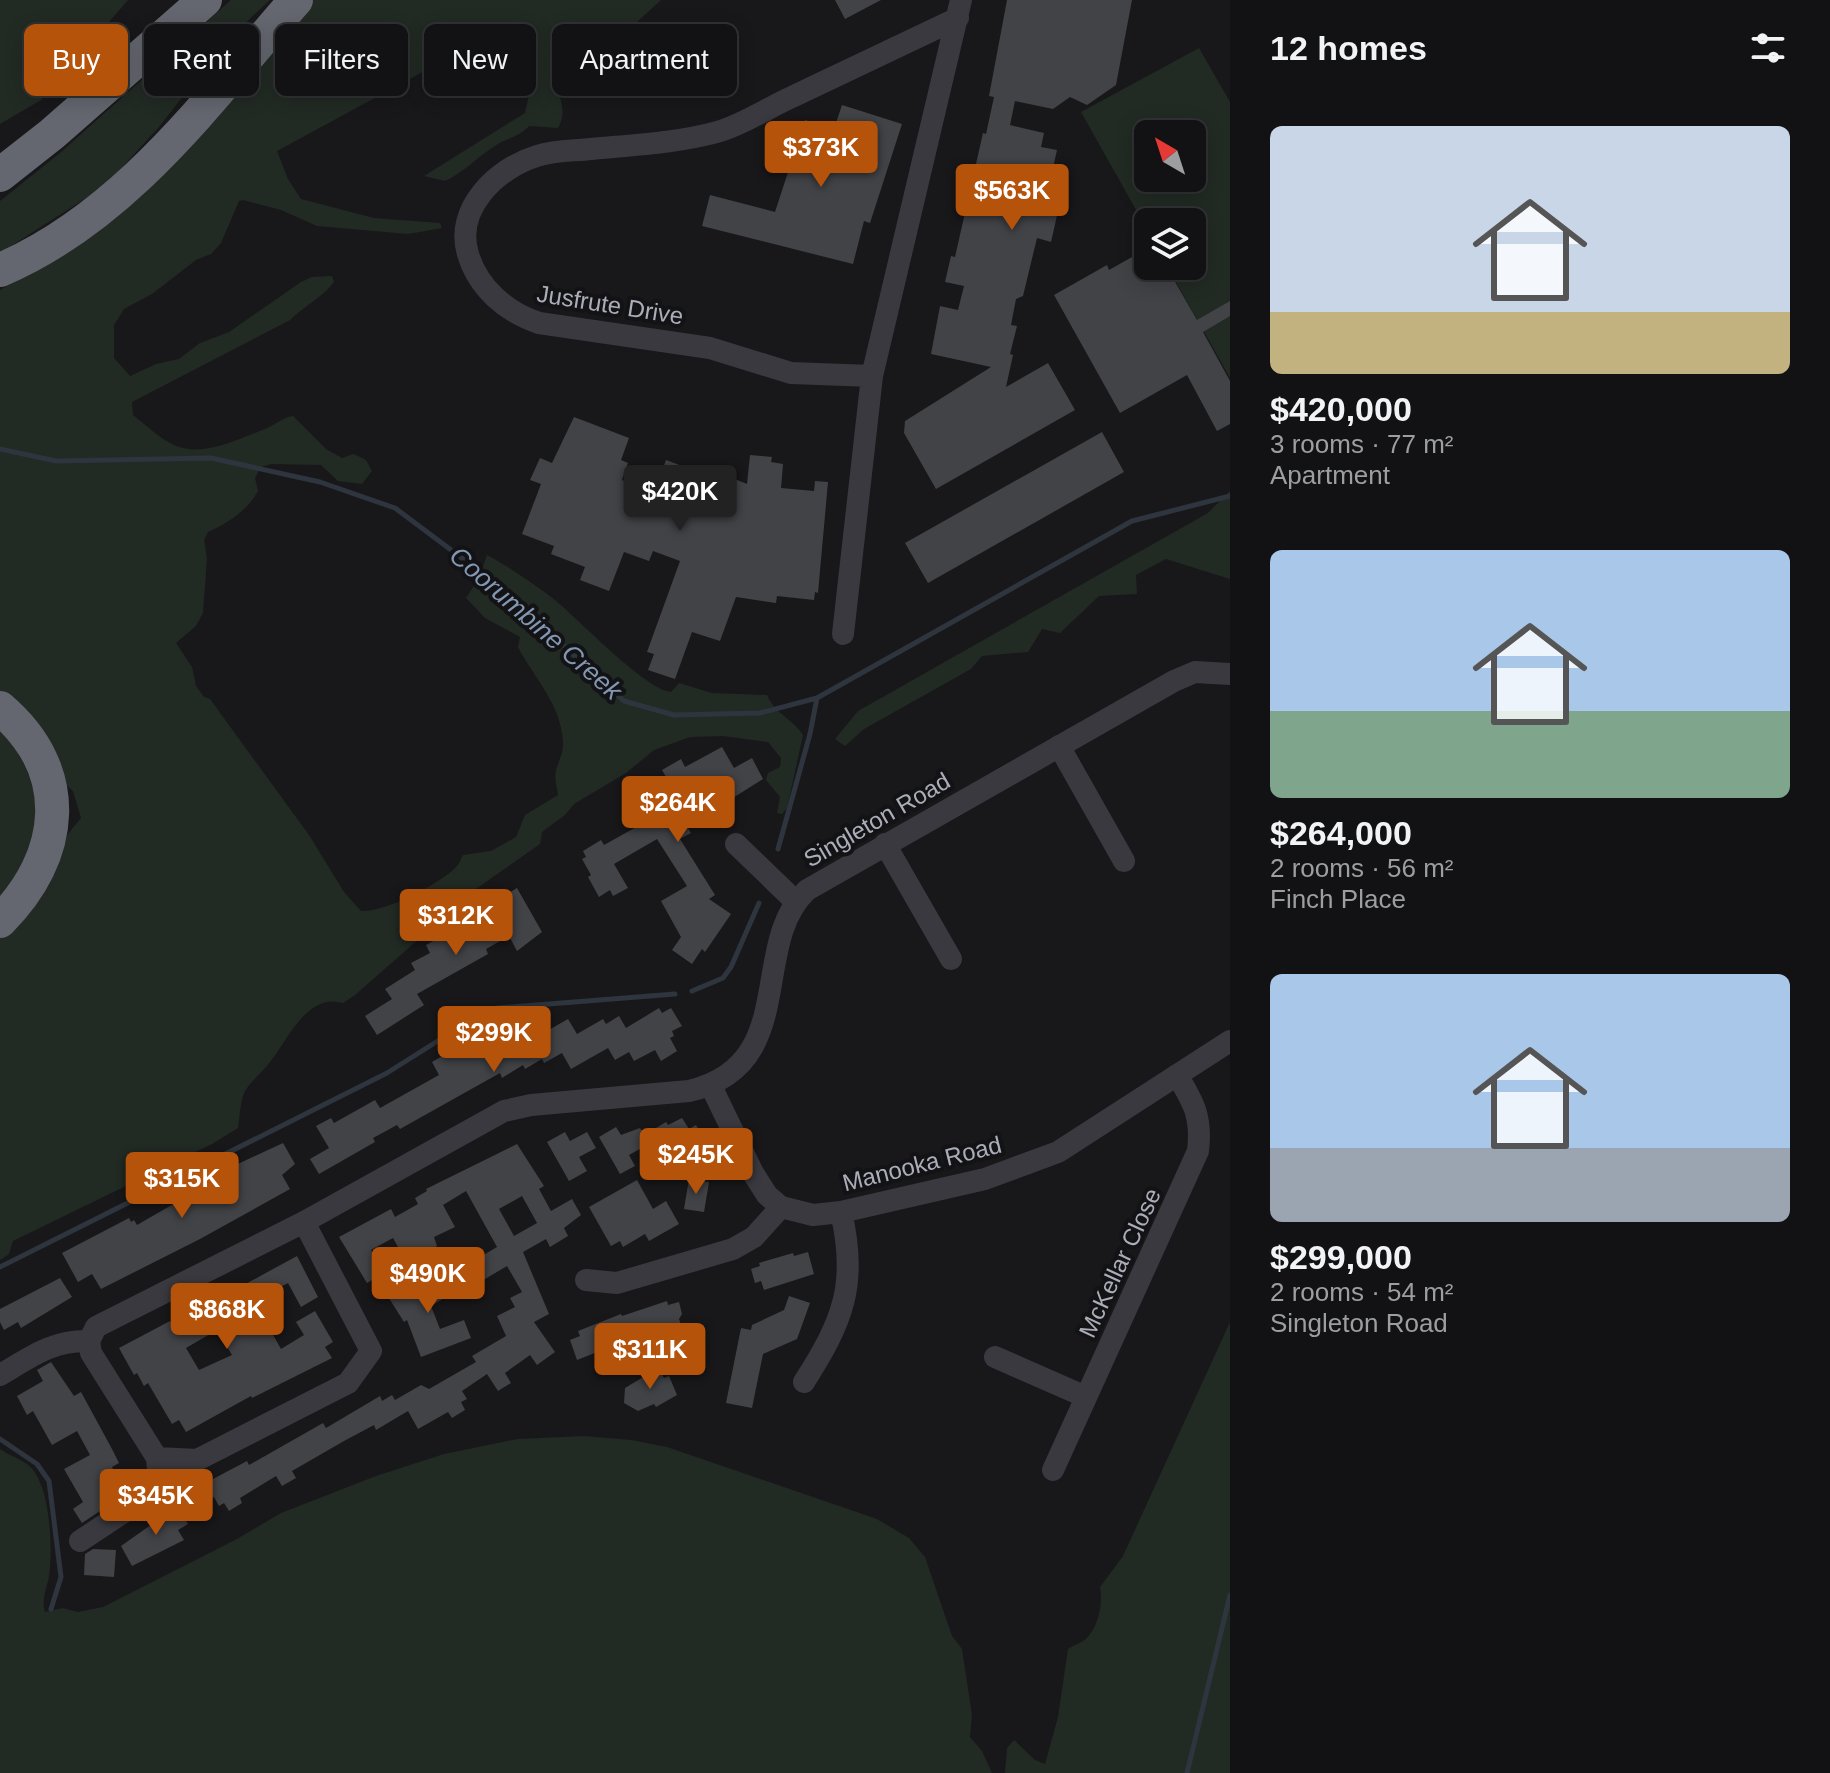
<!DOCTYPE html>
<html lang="en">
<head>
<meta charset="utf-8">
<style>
	body { margin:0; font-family:Arial,sans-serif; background:#1f2022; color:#f1f3f6; height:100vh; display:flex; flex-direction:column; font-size:30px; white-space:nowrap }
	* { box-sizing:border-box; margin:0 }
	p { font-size:26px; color:#9c9ea0 }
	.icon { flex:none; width:44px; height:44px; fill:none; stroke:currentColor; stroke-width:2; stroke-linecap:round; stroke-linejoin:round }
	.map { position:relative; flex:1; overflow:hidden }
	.drawer { display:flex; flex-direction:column; background:#121214; width:600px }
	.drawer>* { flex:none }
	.top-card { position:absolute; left:24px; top:24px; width:760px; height:72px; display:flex; gap:16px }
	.needle { width:52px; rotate:321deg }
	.buttons { position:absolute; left:1134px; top:120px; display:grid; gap:16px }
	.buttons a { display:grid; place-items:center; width:72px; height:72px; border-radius:12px; background:#121214; box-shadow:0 4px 20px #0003,0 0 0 2px #313234; font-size:40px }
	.price { position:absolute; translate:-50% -68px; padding:0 18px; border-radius:8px; background:#b45309; color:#fff; font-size:26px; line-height:52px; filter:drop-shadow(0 2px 4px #0008) }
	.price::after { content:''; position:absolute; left:50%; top:48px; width:24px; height:18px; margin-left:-12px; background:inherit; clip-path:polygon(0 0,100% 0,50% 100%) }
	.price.current { background:#222; color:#fff }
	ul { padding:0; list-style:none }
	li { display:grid; align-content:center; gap:16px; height:424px; padding:0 40px }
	li span { display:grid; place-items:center; height:248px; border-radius:12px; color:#555 }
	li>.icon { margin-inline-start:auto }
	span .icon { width:144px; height:144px; fill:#fffc; stroke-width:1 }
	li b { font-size:34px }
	h2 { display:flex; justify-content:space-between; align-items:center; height:96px; padding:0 40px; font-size:34px }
	.chip { padding:0 28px; border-radius:12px; background:#121214; box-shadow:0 4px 20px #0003,0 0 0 2px #313234; font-size:28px; line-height:72px }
	.chip.current { background:#b45309; color:#fff }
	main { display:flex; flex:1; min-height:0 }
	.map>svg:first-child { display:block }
	.green { fill:#222a24; fill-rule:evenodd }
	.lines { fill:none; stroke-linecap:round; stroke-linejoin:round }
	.stream { stroke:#2e353e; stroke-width:5 }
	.building { fill:#424347; fill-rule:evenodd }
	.minor { stroke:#39393f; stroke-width:22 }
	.highway { stroke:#656770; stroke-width:34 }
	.labels { text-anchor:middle; stroke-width:8; stroke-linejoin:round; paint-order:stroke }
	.street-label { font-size:24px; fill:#abaeb9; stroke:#131315 }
	.water-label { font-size:26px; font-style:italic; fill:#8397b3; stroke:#131315 }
</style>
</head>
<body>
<main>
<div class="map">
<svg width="1230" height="1773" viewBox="0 0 1230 1773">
	<rect width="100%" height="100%" fill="#18181a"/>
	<path class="green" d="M0,0H128L41,100L0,124Z
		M231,0H270L227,40L159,127L105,186L0,253V201L60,153Z
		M314,0H661L626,32L553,62C549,87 572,103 558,128L529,126C519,137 507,138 495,146C477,157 465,172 445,181L424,176L525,113L531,86L500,30L277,151L288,179L301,199L374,218L440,223L442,228L408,234L317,226L281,210L243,200L239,201L221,243L211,254L196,260L152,294L124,309L114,325V358L130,376L156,364L179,359L200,343L229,332L301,282L312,277L332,276L334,282C322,298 304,306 290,320L132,402L133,415C145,424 160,439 174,445C202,458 239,439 265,429C275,425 283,417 293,416L326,449L342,458L354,454L366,460L372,471L362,484L338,481L321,465L271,464L261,467L255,478L258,491C248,510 228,523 208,532L204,540L207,558L203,613L196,626L176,643L192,667L196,686L204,697L210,699L309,835L344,892L361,911C384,913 442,883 457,866C460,863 461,858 463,855L491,851L516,837L525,815L558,795C557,788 554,777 556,770C561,754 565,752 562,733C557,700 533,676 518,647L520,637L485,618L466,598L479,578L487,555C511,568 533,583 555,600C578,619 646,690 671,692L679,683L712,693L767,695C775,714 792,718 803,735L787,808L782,814L777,813L780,797L766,780L768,773L780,767L781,758L768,742L723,736L690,737L654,750L626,773L574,804L565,815L542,832L540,844L476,889L355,995L343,1003C307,992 288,1040 270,1062C263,1072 251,1081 245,1091C240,1100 240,1117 238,1128L212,1144L13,1241L9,1254L0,1260V935L52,878L67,835L81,818L73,791L60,779L0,693V290L32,272L218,106Z
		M1199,48L1230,102V378L1167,266H1192V222H1148V231L1081,112ZM1148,134H1192V178H1148Z
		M1230,491V579L1166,559L1136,575L1137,594L1099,596L1060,633L1042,629L1028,652L982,656L971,669L864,729L845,746L835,739L858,711L1208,513Z
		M0,728C30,764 45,804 30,851C25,867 9,884 0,899Z
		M1230,1322V1773H1005L1007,1748L1014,1740L1035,1760L1045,1764L1058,1717L1068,1649C1074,1645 1081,1643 1086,1639C1099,1626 1103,1603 1100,1587L1123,1556Z
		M584,1436L631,1440L667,1447L877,1519L909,1538L925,1557L952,1636L962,1649L972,1715L970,1737L982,1751L992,1773H0V1449C8,1455 19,1458 27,1464C51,1482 53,1548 49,1576C47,1589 41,1599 45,1612L63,1608L78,1612L103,1607L237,1539L281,1513L376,1476L444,1454L518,1439Z"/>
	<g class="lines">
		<path class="stream" d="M0,449L56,461L211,458L320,482L395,508L494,582L624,701L674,715L760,713L817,698L1132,521L1230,496
			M778,849L810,734L817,698
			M692,991L723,978L731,967L759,903
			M0,1267L387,1073L479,1015L497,1008L675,994
			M0,1439L37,1464L49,1481L61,1577L51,1609
			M1187,1773L1230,1595"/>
	</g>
	<path class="building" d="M835,0H881L845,19Z
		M1007,0H1132L1116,85L1087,105L1070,97L1053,109L1015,101L1010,125L1044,133L1041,147L1057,150L1044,208L1058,211L1051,242L1037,238L1023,296L1016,299L1011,325L1017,326L1010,354L1013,355L1006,387L1048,363L1075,410L936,489L904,433L905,421L991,367L931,354L940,306L958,310L964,286L945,282L951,256L955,257L983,133L986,134L994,97L989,96Z
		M697,22L708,46L680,59L668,34Z
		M842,105L902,124L870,223L864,221L853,264L702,226L710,195L775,212L805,120L834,129Z
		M1148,248V266H1166L1197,320L1230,301V316L1203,332L1230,381V424L1217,431L1187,375L1120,413L1054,295L1107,265L1109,270Z
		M574,417L629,438L621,460L628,463L622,480L654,492L666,460L717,479L720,473L747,484L750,455L772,457L771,462L783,464L781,488L814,491L815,481L828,482L818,593L815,592L814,600L777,596L776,603L736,597L720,641L692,632L675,679L648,670L654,654L647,652L680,561L653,551L649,561L624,552L609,591L580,580L585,567L551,554L554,546L522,534L541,484L530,480L540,458L552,463Z
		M1102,432L1124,472L928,583L905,543Z
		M722,747L734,768L752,758L763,779L728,801L723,792L701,804L708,816L688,828L691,833L680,839L715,895L709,899L731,914L705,952L702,949L692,964L672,950L681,937L661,901L687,886L657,839L614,864L628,888L613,896L610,890L599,897L588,877L591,875L582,859L586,857L583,851L601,840L604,845L647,821L637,804L671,785L662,770L681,759L685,767Z
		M517,888L542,932L517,951L509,936L486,949L488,954L417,994L424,1005L377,1035L365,1016L392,999L385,989L415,970L411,963L430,953L426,945L473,919L476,924L498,913L494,906L504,901L502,897Z
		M659,1008L662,1013L671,1008L682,1026L672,1031L674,1036L670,1038L677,1051L661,1061L655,1050L634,1061L629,1052L615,1060L608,1048L571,1069L562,1053L544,1063L542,1059L525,1069L523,1065L502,1078L500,1073L400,1129L397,1125L373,1138L375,1142L319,1174L310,1159L329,1148L316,1126L331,1118L334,1123L375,1100L380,1108L439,1075L432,1062L456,1048L461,1057L486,1044L481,1036L495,1028L501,1037L522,1025L531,1040L568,1019L577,1034L603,1019L606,1024L619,1016L626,1028Z
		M682,1118L689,1129L696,1125L714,1156L691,1170L695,1149L682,1157L673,1141L660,1148L651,1131L666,1122L668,1125Z
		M616,1127L621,1135L640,1128L649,1144L629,1155L635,1166L620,1174L599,1137Z
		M565,1132L570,1141L587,1132L596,1148L579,1157L587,1171L569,1181L547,1142Z
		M283,1143L295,1164L282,1175L290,1189L200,1239L101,1289L92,1274L78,1282L62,1253L129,1218L131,1222L134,1220L137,1225L215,1180L212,1176Z
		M517,1144L544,1186L539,1189L551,1211L572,1199L581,1215L564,1228L568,1236L550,1247L546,1239L523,1252L549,1314L534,1322L555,1352L537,1365L530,1355L505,1373L511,1383L498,1391L487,1374L462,1391L467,1399L461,1402L465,1410L452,1418L448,1412L418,1429L408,1411L376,1430L374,1425L344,1441L292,1471L296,1478L282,1486L276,1476L240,1498L242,1503L229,1511L224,1503L219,1506L214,1497L209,1500L201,1486L213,1479L247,1461L249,1465L323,1423L326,1428L380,1396L382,1401L392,1395L395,1400L421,1385L429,1389L476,1362L472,1356L506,1336L497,1316L515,1307L510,1298L522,1292L507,1266L475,1285L465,1266L497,1247L466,1191L443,1205L455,1227L434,1237L437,1246L407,1263L393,1238L371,1250L384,1273L367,1283L339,1237L391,1209L395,1217L418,1204L415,1198L427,1191L426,1189ZM522,1196L537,1223L514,1236L499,1209Z
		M689,1179L709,1182L704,1212L684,1209Z
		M637,1180L653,1209L666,1201L679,1224L649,1241L645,1234L623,1247L620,1241L611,1246L589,1207Z
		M808,1252L814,1274L764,1290L761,1281L755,1283L751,1269L760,1266L759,1263L793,1253L794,1256Z
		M297,1256L318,1297L301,1307L288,1283L254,1301L281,1349L304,1335L296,1322L315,1311L333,1342L325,1347L332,1358L252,1398L251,1396L186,1432L179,1420L172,1424L148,1383L144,1386L137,1373L134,1375L119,1348L170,1321L175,1329L209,1308L207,1305ZM217,1330L232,1355L199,1370L186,1348Z
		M447,1271L454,1292L431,1306L440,1329L464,1320L471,1338L421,1357L407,1320L404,1322L387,1295L412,1280L417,1289Z
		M60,1278L72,1297L21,1328L18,1322L4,1330L0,1322V1309Z
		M789,1296L810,1303L797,1339L763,1354L752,1408L726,1403L741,1328L751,1330L752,1325L784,1310Z
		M667,1301L668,1305L679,1302L682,1314L679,1319L686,1339L657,1348L651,1331L577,1360L570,1340L580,1336L578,1331L621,1314L622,1316Z
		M51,1362L74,1396L81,1392L112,1449L119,1463L112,1467L127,1493L82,1523L73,1509L83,1502L64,1469L90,1455L77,1431L52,1445L33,1411L27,1415L17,1396L43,1381L37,1370Z
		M658,1368L664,1378L669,1376L677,1395L656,1407L654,1404L638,1411L624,1403L625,1388Z
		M177,1506L188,1524L178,1530L184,1540L132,1566L121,1546L155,1522L153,1519Z
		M93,1549L116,1550L114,1577L84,1575L85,1554Z"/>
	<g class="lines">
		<path class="minor" d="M872,376L791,373L710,348L539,323C506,312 478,288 468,254C454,209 497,168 537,156C554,150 574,151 591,149C632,145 677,143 717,132C743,125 769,107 794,96C848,70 903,44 958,18
			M843,634L872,376L961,0
			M1059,746L1124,861
			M736,844L795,901
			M885,844L951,959
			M711,1086L753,1173L767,1195L781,1207L813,1215L841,1212L985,1179L1058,1152L1230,1041
			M586,1280L617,1283L733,1249L754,1237L781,1207
			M995,1357L1086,1397
			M0,1375C31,1357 52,1340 89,1341
			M804,1382C843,1321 858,1284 841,1212
			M157,1458L197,1460L348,1383L371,1351L304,1222
			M1053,1470L1198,1151C1202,1117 1194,1103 1177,1075
			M80,1541L154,1492L159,1481L157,1458L91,1353L89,1341L96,1327L304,1222L504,1111L531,1105L689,1091C801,1065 748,945 807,890L1174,681L1195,672L1230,674"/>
		<path class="highway" d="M0,175L52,134L205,0
			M0,270C126,216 208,100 296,0
			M0,708C74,771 65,856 0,921"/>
	</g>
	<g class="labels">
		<g class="street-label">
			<text transform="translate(610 305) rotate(9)" y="8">Jusfrute Drive</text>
			<text transform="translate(877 820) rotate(-30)" y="8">Singleton Road</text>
			<text transform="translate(922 1164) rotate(-14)" y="8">Manooka Road</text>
			<text transform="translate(1120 1263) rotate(-65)" y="8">McKellar Close</text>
		</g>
		<g class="water-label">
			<text transform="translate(536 623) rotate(41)" y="9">Coorumbine Creek</text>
		</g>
	</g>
</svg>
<div class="buttons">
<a><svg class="needle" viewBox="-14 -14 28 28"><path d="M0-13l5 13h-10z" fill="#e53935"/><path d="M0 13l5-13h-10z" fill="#9c9ea0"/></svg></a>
<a><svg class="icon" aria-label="layers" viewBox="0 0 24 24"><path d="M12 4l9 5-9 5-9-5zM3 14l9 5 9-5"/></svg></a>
</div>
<b class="price" style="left:821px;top:189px">$373K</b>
<b class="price" style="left:1012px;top:232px">$563K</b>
<b class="price current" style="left:680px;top:533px">$420K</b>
<b class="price" style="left:678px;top:844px">$264K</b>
<b class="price" style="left:456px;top:957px">$312K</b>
<b class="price" style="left:494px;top:1074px">$299K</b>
<b class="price" style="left:696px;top:1196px">$245K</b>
<b class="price" style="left:182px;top:1220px">$315K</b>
<b class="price" style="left:428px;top:1315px">$490K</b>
<b class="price" style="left:227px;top:1351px">$868K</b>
<b class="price" style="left:650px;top:1391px">$311K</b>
<b class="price" style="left:156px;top:1537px">$345K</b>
<div class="top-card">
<a class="chip current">Buy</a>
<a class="chip">Rent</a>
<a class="chip">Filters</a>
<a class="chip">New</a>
<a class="chip">Apartment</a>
</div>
</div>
<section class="drawer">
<h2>12 homes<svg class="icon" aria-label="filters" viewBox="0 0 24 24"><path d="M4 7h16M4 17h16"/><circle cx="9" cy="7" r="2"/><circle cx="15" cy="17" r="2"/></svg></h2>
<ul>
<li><span style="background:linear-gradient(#c9d6e8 75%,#c2b280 0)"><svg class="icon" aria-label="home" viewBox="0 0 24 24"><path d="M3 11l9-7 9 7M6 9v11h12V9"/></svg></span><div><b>$420,000</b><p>3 rooms · 77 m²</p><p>Apartment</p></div></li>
<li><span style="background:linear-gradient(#a9c7e8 65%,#7fa58c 0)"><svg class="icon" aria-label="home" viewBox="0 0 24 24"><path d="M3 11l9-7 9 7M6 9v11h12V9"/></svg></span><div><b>$264,000</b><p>2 rooms · 56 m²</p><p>Finch Place</p></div></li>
<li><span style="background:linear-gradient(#a9c7e8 70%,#9aa5b1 0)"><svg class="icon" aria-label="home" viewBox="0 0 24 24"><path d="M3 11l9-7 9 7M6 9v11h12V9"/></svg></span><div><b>$299,000</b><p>2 rooms · 54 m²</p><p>Singleton Road</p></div></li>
</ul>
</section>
</main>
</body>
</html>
